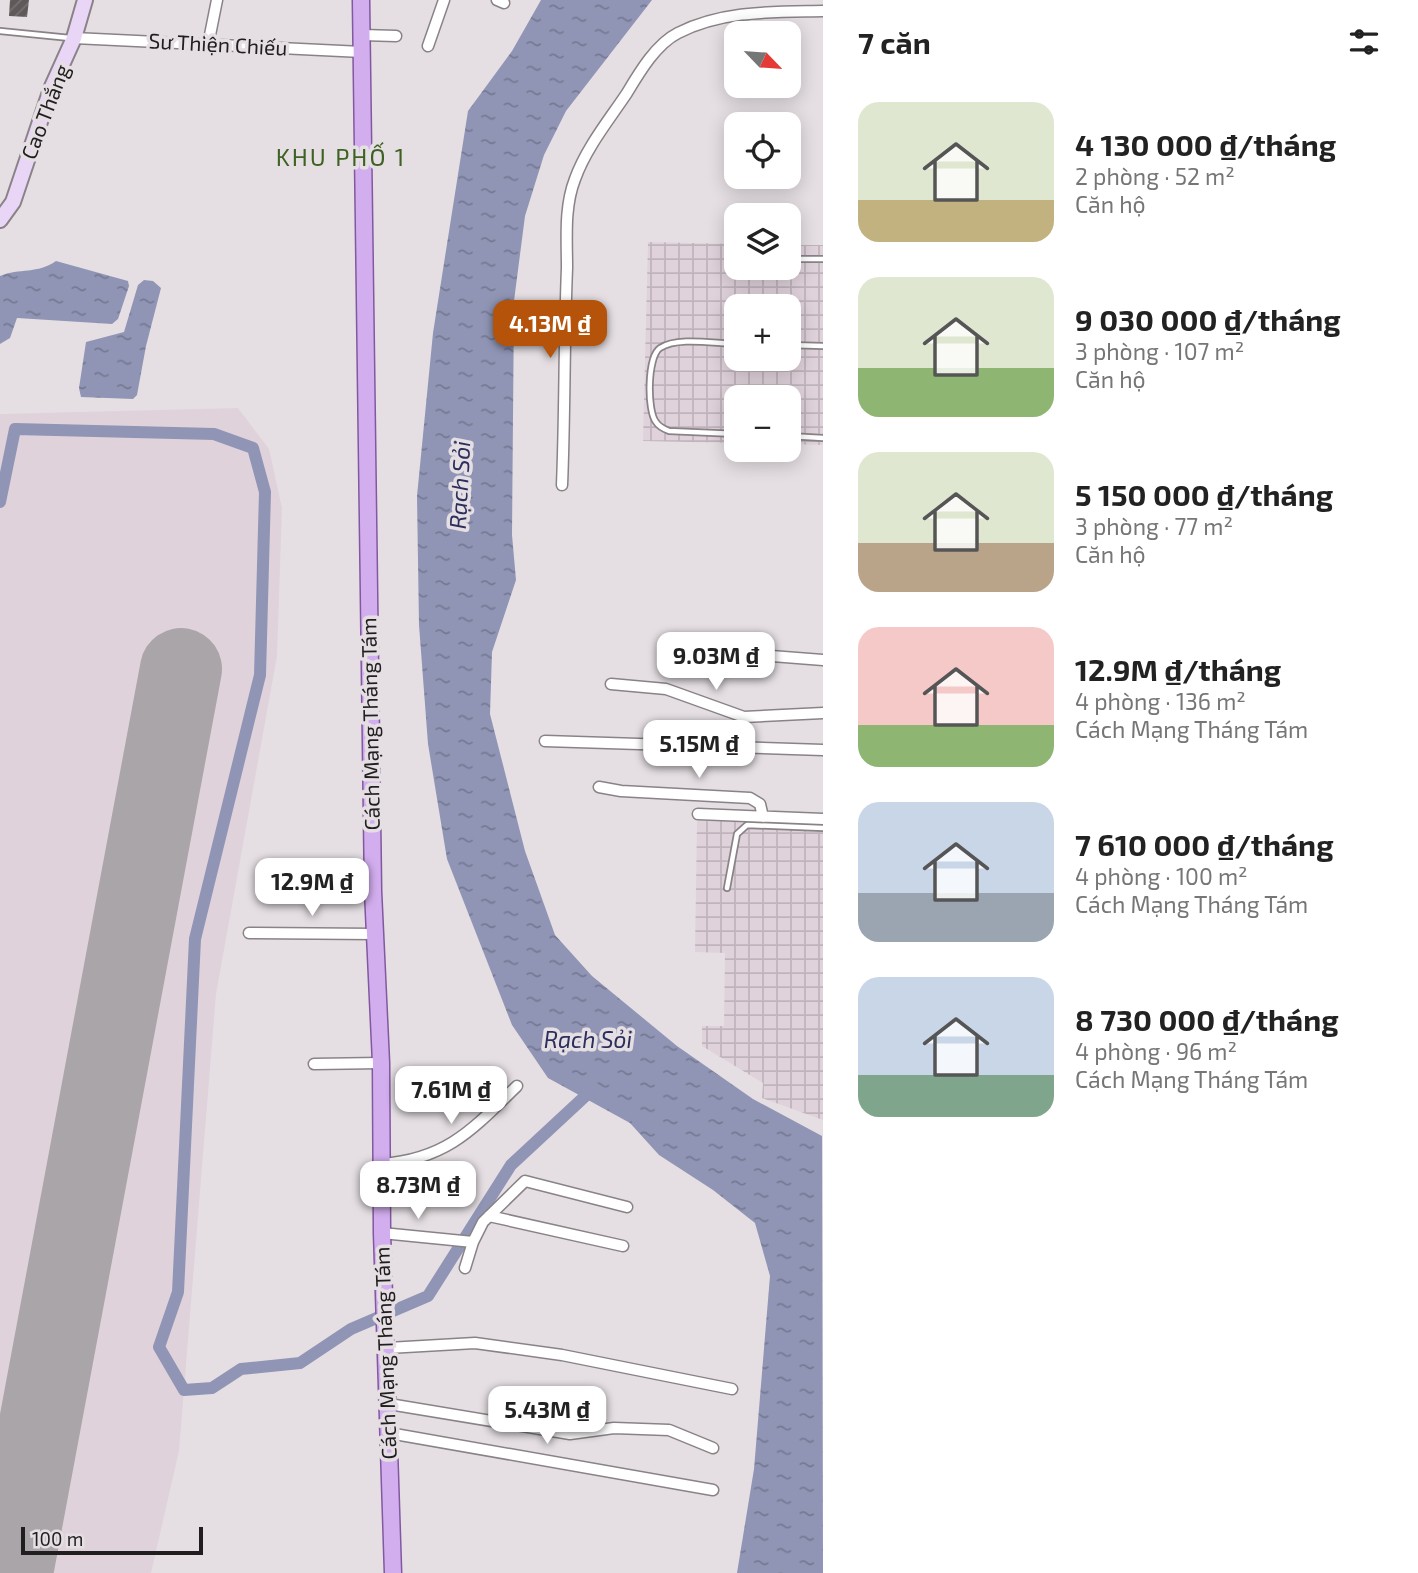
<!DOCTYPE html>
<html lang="vi">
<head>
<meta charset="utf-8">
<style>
	body { margin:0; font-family:"Exo 2",sans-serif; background:#f6f6f6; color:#222; height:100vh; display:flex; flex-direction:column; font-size:26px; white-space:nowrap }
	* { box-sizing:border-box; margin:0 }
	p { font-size:23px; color:#767676 }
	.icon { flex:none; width:38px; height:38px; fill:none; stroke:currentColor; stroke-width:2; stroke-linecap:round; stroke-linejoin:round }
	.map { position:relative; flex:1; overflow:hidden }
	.panel { display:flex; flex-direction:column; background:#fff; width:595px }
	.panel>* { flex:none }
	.needle { width:46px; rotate:115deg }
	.controls { position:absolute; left:724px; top:21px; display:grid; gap:14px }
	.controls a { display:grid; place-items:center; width:77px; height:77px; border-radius:14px; background:#fff; box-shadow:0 4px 18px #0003; font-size:35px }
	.scale { position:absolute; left:21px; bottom:18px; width:182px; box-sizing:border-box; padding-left:7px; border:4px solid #201e1f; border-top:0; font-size:19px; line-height:24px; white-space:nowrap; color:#201e1f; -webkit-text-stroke:5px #e5dfe3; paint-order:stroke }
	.price { position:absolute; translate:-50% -60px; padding:0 16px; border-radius:14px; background:#fff; color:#222; font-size:23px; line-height:46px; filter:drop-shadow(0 2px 4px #0008) }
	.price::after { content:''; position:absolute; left:50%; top:42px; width:21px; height:16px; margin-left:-10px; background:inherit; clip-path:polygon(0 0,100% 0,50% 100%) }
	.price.current { background:#b45309; color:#fff }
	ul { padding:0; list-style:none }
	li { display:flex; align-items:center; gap:21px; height:175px; padding:0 35px }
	li span { display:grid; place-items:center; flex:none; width:196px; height:140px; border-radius:21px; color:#555 }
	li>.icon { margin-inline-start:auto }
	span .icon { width:84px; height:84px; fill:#fffc; stroke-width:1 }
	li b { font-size:30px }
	h2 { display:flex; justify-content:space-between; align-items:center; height:84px; padding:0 35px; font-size:30px }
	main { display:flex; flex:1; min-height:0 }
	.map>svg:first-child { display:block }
	.built { fill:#e0d2db }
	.industrial { fill:url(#industrial-grid); fill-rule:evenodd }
	.water { fill:url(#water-ripples) }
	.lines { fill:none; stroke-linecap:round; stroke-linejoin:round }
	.canal { stroke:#9095b5; stroke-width:12 }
	.runway { stroke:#aaa5a8; stroke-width:82 }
	.building { fill:url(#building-hatch) }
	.lane-casing { stroke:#898387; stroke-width:8 }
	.street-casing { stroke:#898387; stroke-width:13 }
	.secondary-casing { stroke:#898387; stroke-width:18 }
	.primary-casing { stroke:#8258a0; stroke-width:19 }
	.lane { stroke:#fff; stroke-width:4.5 }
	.street { stroke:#fff; stroke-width:10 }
	.secondary { stroke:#e9d6f7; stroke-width:14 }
	.primary { stroke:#d3aeef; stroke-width:16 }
	.labels { text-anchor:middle; stroke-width:7; stroke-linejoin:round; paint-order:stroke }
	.street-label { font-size:21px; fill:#201e1f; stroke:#e5dfe3 }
	.water-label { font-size:23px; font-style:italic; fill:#2b2f5b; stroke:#e5dfe3 }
	.quarter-label { font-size:24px; letter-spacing:2px; fill:#3e6224; stroke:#e5dfe3 }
</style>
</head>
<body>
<main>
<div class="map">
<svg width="823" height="1573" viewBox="0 0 823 1573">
	<defs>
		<pattern id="industrial-grid" width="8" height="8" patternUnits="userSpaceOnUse" patternTransform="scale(1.75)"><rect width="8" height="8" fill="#e0d2db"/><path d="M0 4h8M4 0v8" fill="none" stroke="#c0b4bc"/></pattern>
		<pattern id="water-ripples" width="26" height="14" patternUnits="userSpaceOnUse" patternTransform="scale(1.75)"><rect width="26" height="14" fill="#9095b5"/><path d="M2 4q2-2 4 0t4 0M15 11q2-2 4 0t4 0" fill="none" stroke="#757993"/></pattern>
		<pattern id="building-hatch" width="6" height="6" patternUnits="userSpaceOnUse" patternTransform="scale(1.75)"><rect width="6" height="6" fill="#5f5959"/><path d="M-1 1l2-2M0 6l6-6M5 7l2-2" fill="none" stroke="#767272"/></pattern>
	</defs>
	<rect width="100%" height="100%" fill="#e5dfe3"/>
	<path class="built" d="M238,408L269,449L282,508L277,656L216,994L179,1451L151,1573H0V414Z"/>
	<path class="industrial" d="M648,242L737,244V268H789V245H823V445L789,444V397H737V443L643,441ZM737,306H789V359H737Z
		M697,821L823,822V1120L762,1098L763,1083L702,1046V1026H724L725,953L695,952Z"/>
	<path class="water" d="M541,0H652L566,111L544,155L525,216L514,301L512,535L516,580L492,652L490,714L525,851L555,935L592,976L677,1046L753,1099L822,1136L823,1573H737L754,1469L770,1276L755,1223L713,1190L659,1155L630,1123L548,1078L512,1025L447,859L428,744L419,625L417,496L433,333L468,111L512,51Z
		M56,261L128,281L129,286L118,319L112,324L17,318L10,338L0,344V276C19,268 38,274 56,261Z
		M144,280L153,281L161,288L146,346L137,395L133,399L81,397L79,388L86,342L124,332L138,285Z"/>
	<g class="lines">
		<path class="canal" d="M0,502L15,429L214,434L253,448L265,492L260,675L195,939L178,1292L159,1347L184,1390L212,1388L241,1369L300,1363L351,1329L428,1296L511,1165L594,1088"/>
		<path class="runway" d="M12,1573L181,669"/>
	</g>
	<path class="building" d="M10,0H29L27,17L9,16Z"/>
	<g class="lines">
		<g class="lane-casing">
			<path id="lane" d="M0,31L70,38
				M789,259H823
				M737,344C716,344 678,336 660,348C647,357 647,411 656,422C659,427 664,429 669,431L737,434
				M789,345L823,346
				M789,436L823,438
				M727,888L737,834L747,825L823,828"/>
		</g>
		<g class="street-casing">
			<path id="street" d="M497,0L504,3
				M362,35L396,36
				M74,38L362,52
				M208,45L217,0
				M428,46L444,0
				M562,485C565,413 564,340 567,268C567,239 564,207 575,179C586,148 609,120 627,93C639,73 656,44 678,33C723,10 774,12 823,11
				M720,652L823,660
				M611,684L666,689L744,717L823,713
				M545,741L823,750
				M599,787L621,791L750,798L760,804L763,817
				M698,814L823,819
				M249,933L375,934
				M314,1064L381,1063
				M382,1164C447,1159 473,1129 517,1086
				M489,1216L623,1246
				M382,1233L473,1242L483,1222L525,1181L627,1207
				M465,1268L473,1242
				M388,1348L475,1343L562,1355L732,1389
				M389,1404L570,1434L614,1428L669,1430L713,1448
				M389,1433L713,1490"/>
		</g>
		<g class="secondary-casing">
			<path id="secondary" d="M0,220L13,202L51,89L74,38L85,0"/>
		</g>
		<g class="primary-casing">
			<path id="primary" d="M361,0L373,891L381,1063L382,1233L393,1573"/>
		</g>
		<use href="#lane" class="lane"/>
		<use href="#street" class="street"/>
		<use href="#secondary" class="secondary"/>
		<use href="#primary" class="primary"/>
	</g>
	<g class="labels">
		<g class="street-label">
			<text transform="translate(218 45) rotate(3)" y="7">Sư Thiện Chiếu</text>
			<text transform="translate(46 112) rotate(-69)" y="7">Cao Thắng</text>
			<text transform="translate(371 724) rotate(-91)" y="7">Cách Mạng Tháng Tám</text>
			<text transform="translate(386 1353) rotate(-92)" y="7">Cách Mạng Tháng Tám</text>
		</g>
		<g class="water-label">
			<text transform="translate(460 485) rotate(-87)" y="8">Rạch Sỏi</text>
			<text x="588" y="1048">Rạch Sỏi</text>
		</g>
		<g class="quarter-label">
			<text x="341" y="166">KHU PHỐ 1</text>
		</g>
	</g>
</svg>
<div class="controls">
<a><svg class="needle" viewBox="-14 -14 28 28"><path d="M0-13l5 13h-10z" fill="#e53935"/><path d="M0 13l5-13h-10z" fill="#767676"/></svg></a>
<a><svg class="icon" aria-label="locate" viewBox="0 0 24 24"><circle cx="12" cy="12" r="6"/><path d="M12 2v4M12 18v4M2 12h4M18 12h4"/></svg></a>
<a><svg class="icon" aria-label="layers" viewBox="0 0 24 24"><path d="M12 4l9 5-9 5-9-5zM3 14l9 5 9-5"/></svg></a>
<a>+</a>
<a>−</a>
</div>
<div class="scale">100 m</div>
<b class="price current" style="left:550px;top:360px">4.13M ₫</b>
<b class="price" style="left:716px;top:692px">9.03M ₫</b>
<b class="price" style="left:699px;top:780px">5.15M ₫</b>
<b class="price" style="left:312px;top:918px">12.9M ₫</b>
<b class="price" style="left:451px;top:1126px">7.61M ₫</b>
<b class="price" style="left:418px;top:1221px">8.73M ₫</b>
<b class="price" style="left:547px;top:1446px">5.43M ₫</b>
</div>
<section class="panel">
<h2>7 căn<svg class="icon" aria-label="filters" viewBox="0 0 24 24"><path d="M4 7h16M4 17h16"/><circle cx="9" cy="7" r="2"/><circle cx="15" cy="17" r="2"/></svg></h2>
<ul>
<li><span style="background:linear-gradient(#dfe7d0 70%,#c2b280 0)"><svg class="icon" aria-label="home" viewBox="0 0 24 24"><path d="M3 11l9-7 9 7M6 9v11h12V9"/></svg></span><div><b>4 130 000 ₫/tháng</b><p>2 phòng · 52 m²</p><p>Căn hộ</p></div></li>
<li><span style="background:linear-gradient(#dfe7d0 65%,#8fb573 0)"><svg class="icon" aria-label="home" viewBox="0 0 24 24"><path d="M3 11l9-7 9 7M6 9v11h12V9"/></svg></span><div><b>9 030 000 ₫/tháng</b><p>3 phòng · 107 m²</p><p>Căn hộ</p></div></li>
<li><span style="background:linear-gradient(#dfe7d0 65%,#b9a48a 0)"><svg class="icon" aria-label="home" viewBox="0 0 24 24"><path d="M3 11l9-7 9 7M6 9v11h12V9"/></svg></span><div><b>5 150 000 ₫/tháng</b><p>3 phòng · 77 m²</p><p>Căn hộ</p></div></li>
<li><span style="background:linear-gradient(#f6c9c9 70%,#8fb573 0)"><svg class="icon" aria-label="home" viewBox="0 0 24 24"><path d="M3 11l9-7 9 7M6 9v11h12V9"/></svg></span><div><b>12.9M ₫/tháng</b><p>4 phòng · 136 m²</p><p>Cách Mạng Tháng Tám</p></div></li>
<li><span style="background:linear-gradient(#c9d6e8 65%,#9aa5b1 0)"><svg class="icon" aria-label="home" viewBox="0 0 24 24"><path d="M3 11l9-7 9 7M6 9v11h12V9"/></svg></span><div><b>7 610 000 ₫/tháng</b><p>4 phòng · 100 m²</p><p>Cách Mạng Tháng Tám</p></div></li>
<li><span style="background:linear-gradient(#c9d6e8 70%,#7fa58c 0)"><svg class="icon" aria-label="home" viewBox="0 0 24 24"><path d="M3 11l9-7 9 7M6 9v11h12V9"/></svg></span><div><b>8 730 000 ₫/tháng</b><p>4 phòng · 96 m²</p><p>Cách Mạng Tháng Tám</p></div></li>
</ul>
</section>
</main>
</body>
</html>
